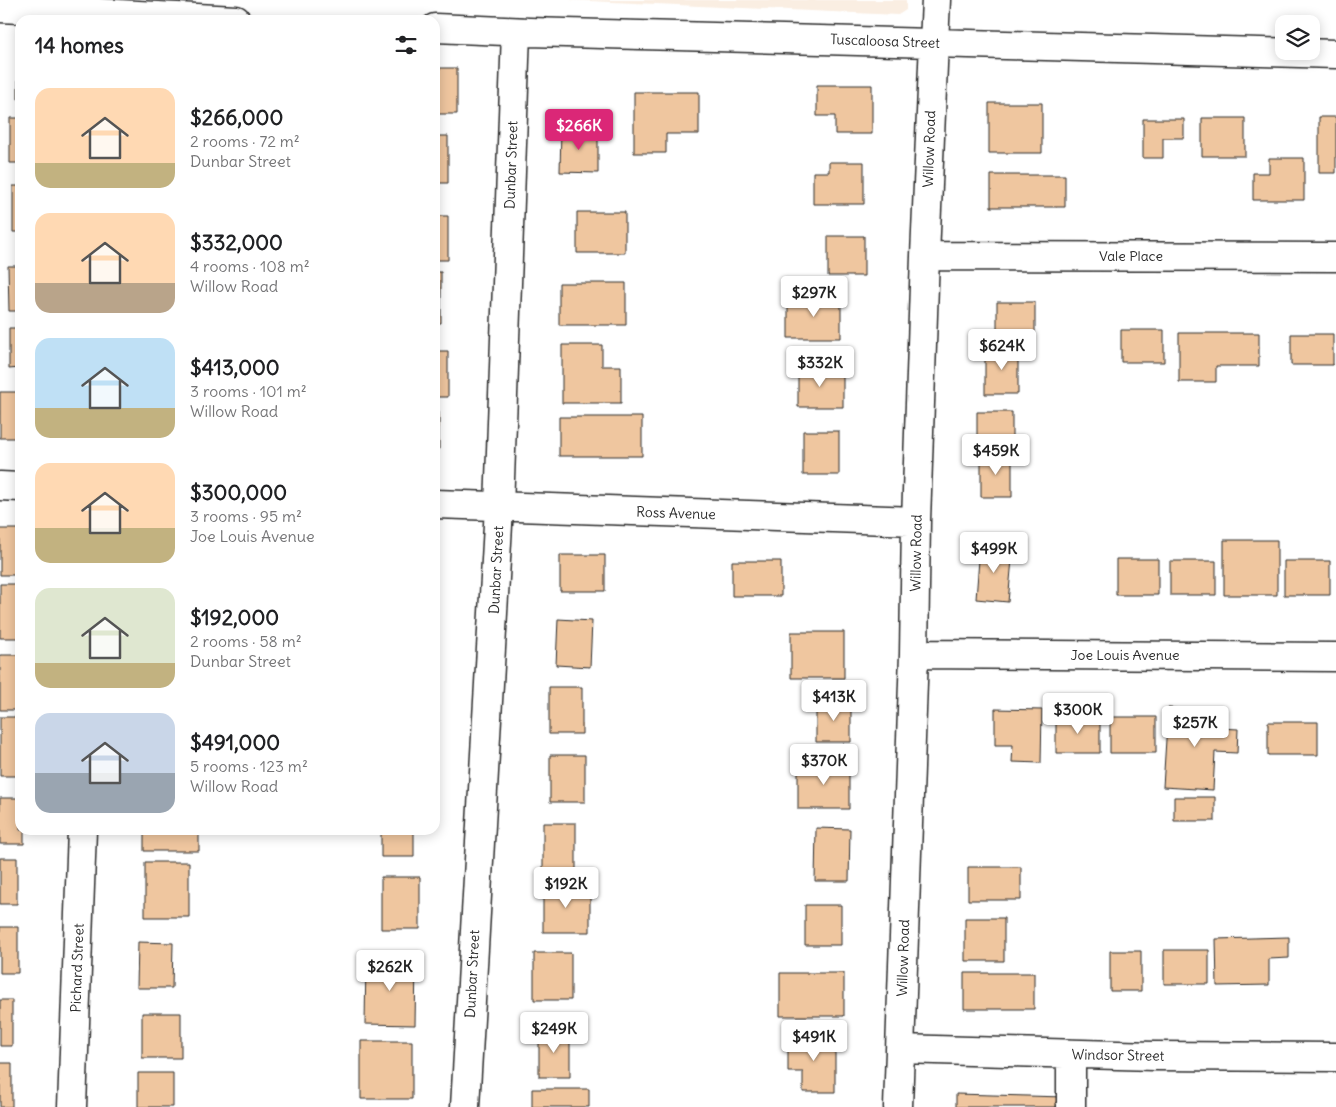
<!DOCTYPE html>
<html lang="en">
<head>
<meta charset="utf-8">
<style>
	body { margin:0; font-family:Delius,sans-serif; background:#f2f2f2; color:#202124; height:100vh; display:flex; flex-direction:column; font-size:19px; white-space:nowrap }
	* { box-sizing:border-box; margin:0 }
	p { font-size:16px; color:#757577 }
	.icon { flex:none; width:28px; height:28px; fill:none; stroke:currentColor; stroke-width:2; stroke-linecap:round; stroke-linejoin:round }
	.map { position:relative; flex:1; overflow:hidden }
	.panel { position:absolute; left:15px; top:15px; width:425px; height:820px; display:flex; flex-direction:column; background:#fff; border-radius:15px; box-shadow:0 2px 12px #0003 }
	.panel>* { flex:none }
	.buttons { position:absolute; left:1275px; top:15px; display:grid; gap:10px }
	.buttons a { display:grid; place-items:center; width:45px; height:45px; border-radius:10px; background:#fff; box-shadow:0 2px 12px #0003; font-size:25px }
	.price { position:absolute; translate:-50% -42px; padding:0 11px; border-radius:5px; background:#fff; color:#222; font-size:16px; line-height:32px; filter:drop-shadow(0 1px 2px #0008) }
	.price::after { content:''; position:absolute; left:50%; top:30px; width:15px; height:11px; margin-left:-8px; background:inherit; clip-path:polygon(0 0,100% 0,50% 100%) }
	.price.on { background:#db2777; color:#fff }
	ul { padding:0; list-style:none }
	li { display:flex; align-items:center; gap:15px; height:125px; padding:0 20px }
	li span { display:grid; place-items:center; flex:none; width:140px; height:100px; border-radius:15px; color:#555 }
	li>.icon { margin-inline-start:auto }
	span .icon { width:60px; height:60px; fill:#fffc; stroke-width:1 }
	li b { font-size:21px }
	h2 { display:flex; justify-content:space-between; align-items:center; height:60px; padding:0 20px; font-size:21px }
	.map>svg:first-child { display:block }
	.built { fill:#faeee2 }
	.building { fill:#efc69f; stroke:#2b2b2b }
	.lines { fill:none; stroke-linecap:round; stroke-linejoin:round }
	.minor-casing { stroke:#2b2b2b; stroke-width:31 }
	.minor { stroke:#fff; stroke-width:28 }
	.labels { text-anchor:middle; stroke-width:4; stroke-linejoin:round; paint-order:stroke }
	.street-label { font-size:14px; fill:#2b2b2b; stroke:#fff }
</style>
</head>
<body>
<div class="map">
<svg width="1336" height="1107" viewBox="0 0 1336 1107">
	<rect width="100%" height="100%" fill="#fff"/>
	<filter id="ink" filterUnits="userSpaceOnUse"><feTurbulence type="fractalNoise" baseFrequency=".02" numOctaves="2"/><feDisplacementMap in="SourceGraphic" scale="10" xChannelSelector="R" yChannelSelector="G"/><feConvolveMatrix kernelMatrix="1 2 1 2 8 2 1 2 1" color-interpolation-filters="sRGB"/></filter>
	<g filter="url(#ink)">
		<path class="built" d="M568,0H906V10L898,15Z"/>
		<path class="building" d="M18,54H20V99H18Z
			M435,68H457V114H435Z
			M817,85H872V134H835V116H817Z
			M634,92H699V134H666V153H634Z
			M989,103H1042V153H989Z
			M1319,117H1336V173H1319Z
			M10,118H20V163H10Z
			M1202,118H1245V156H1202Z
			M1143,119H1184V138H1163V158H1143Z
			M561,129L598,130V173L560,172Z
			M435,136H448V183H435Z
			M1269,158H1304V200H1253V173H1269Z
			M829,162H864V204H813V172H829Z
			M991,175H1065V207H991Z
			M13,186H20V232H13Z
			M577,212H625V253H577Z
			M435,216H448V260H435Z
			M828,236H864V276H828Z
			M8,266H20V311H9Z
			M435,272H441V323H435Z
			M559,283H626V325H559Z
			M788,298H841V338H788Z
			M997,302H1035V334H997Z
			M9,328H20V368L9,369Z
			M1121,330H1164V362H1121Z
			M1179,333H1259V366H1216V382H1179Z
			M1291,334H1333V365H1291Z
			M562,345H602V366H621V403H562Z
			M985,347H1018V394H985Z
			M435,351H448V397H435Z
			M798,369H843V407H798Z
			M0,392H20V438H0Z
			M435,412H439V449H435Z
			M977,412H1012V448H977Z
			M559,417H642V456H559Z
			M803,431H839V475H803Z
			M981,456H1012V497H981Z
			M0,529H20V575H0Z
			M1224,540H1277V595H1224Z
			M980,546L1013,549L1008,602L976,599Z
			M560,555H605V591H560Z
			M1116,559H1158V595H1116Z
			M732,561H781V596H732Z
			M1170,561H1216V595H1170Z
			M1284,561H1330V595H1284Z
			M0,584H20V638H0Z
			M558,619L592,621L590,667L556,665Z
			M791,632H844V678H791Z
			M0,655H20V710H0Z
			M549,687H582V734H549Z
			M816,703H851V742H816Z
			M1168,708L1220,711L1219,728L1238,729L1237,753L1215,752L1213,790L1163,787Z
			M995,709L1042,710L1041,763L1012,762L1013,745H995Z
			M0,717H20V776H0Z
			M1056,717H1100V753H1056Z
			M1110,717H1156V753H1110Z
			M1268,722H1318V755H1268Z
			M550,755H585V802H550Z
			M798,764H849V809H798Z
			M1174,797H1215V821H1174Z
			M0,798H20V830H24V844H0Z
			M543,823H576V870H543Z
			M816,828L850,829L849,881H815Z
			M144,830H182V833H199V851H144Z
			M381,830H414V857H381Z
			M0,858H17V904H0Z
			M145,862H189V917H145Z
			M968,867H1021V900H968Z
			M381,877H420V929H381Z
			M543,886H590V932H543Z
			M805,905H841V945H805Z
			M965,918H1004V961H965Z
			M0,927H18V973H0Z
			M1289,937V958L1269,959V985L1217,986L1216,939Z
			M138,942L173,943L172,988H137Z
			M1164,950H1209V984H1164Z
			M1110,951H1141V991H1110Z
			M534,953H571V1000H534Z
			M366,958L416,959L415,1025L365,1024Z
			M780,973H844V1016H780Z
			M964,973H1034V1009H964Z
			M0,1000H12V1046H0Z
			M142,1013H181V1058H142Z
			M539,1030H570V1077H539Z
			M788,1036H835V1092H803V1072H788Z
			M361,1041H412V1099H361Z
			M0,1063H12V1107H0Z
			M138,1073H173V1107H138Z
			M532,1089H589V1107H532Z
			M956,1094L1064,1097L1063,1107H956Z"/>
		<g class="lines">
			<g class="minor-casing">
				<path id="minor" d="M0,8L236,20
					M435,28L529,32L1336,54
					M925,256L1336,257
					M0,486L20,487
					M435,504L916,521
					M914,654L1336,657
					M900,1049L1154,1056L1336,1057
					M1071,1054V1107
					M72,1107L82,830
					M465,1107L499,507L516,32
					M898,1107L914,654L916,521L925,256L933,65L936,0"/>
			</g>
			<use href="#minor" class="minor"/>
		</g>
	</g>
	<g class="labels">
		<g class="street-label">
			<text transform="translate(885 41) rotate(2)" y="5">Tuscaloosa Street</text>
			<text transform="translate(929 149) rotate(-88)" y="5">Willow Road</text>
			<text transform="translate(511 165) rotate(-88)" y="5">Dunbar Street</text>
			<text x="1131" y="261">Vale Place</text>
			<text transform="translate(676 513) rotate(2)" y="5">Ross Avenue</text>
			<text transform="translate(916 553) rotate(-89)" y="5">Willow Road</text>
			<text transform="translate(496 570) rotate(-87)" y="5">Dunbar Street</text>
			<text x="1125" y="660">Joe Louis Avenue</text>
			<text transform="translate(903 958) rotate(-88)" y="5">Willow Road</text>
			<text transform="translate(77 968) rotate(-88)" y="5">Pichard Street</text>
			<text transform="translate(472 974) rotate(-87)" y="5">Dunbar Street</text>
			<text transform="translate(1118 1055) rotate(1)" y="5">Windsor Street</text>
		</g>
	</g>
</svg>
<div class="buttons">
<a><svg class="icon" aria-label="layers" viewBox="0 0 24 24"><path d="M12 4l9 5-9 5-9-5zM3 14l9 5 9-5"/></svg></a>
</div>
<b class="price on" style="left:579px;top:151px">$266K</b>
<b class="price" style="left:814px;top:318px">$297K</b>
<b class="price" style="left:1002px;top:371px">$624K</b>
<b class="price" style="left:820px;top:388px">$332K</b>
<b class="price" style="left:996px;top:476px">$459K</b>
<b class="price" style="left:994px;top:574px">$499K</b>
<b class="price" style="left:834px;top:722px">$413K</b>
<b class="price" style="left:1078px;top:735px">$300K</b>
<b class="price" style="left:1195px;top:748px">$257K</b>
<b class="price" style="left:824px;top:786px">$370K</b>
<b class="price" style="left:566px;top:909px">$192K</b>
<b class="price" style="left:390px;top:992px">$262K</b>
<b class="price" style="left:554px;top:1054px">$249K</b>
<b class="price" style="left:814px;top:1062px">$491K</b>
<section class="panel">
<h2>14 homes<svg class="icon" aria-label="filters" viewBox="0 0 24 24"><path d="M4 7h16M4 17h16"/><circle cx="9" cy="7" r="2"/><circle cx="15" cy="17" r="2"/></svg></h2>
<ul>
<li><span style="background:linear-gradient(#ffd9b3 75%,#c2b280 0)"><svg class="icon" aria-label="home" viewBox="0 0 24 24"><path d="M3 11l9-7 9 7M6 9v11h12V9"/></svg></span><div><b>$266,000</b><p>2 rooms · 72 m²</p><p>Dunbar Street</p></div></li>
<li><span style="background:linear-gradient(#ffd9b3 70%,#b9a48a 0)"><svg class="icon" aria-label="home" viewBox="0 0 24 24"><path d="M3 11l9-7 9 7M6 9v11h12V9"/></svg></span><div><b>$332,000</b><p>4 rooms · 108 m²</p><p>Willow Road</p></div></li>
<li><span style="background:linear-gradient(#bfe0f5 70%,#c2b280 0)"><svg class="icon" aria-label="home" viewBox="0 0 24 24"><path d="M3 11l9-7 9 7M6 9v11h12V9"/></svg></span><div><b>$413,000</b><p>3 rooms · 101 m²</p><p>Willow Road</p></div></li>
<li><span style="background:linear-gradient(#ffd9b3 65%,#c2b280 0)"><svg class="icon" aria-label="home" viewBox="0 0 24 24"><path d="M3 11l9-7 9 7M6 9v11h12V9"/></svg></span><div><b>$300,000</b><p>3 rooms · 95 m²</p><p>Joe Louis Avenue</p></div></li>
<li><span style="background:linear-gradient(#dfe7d0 75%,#c2b280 0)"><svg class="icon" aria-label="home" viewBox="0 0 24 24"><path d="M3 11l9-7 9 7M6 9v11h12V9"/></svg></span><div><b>$192,000</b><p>2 rooms · 58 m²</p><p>Dunbar Street</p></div></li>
<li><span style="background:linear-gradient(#c9d6e8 60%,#9aa5b1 0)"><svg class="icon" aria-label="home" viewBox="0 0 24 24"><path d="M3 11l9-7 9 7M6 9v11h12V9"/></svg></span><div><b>$491,000</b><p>5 rooms · 123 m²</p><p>Willow Road</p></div></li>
</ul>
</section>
</div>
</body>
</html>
